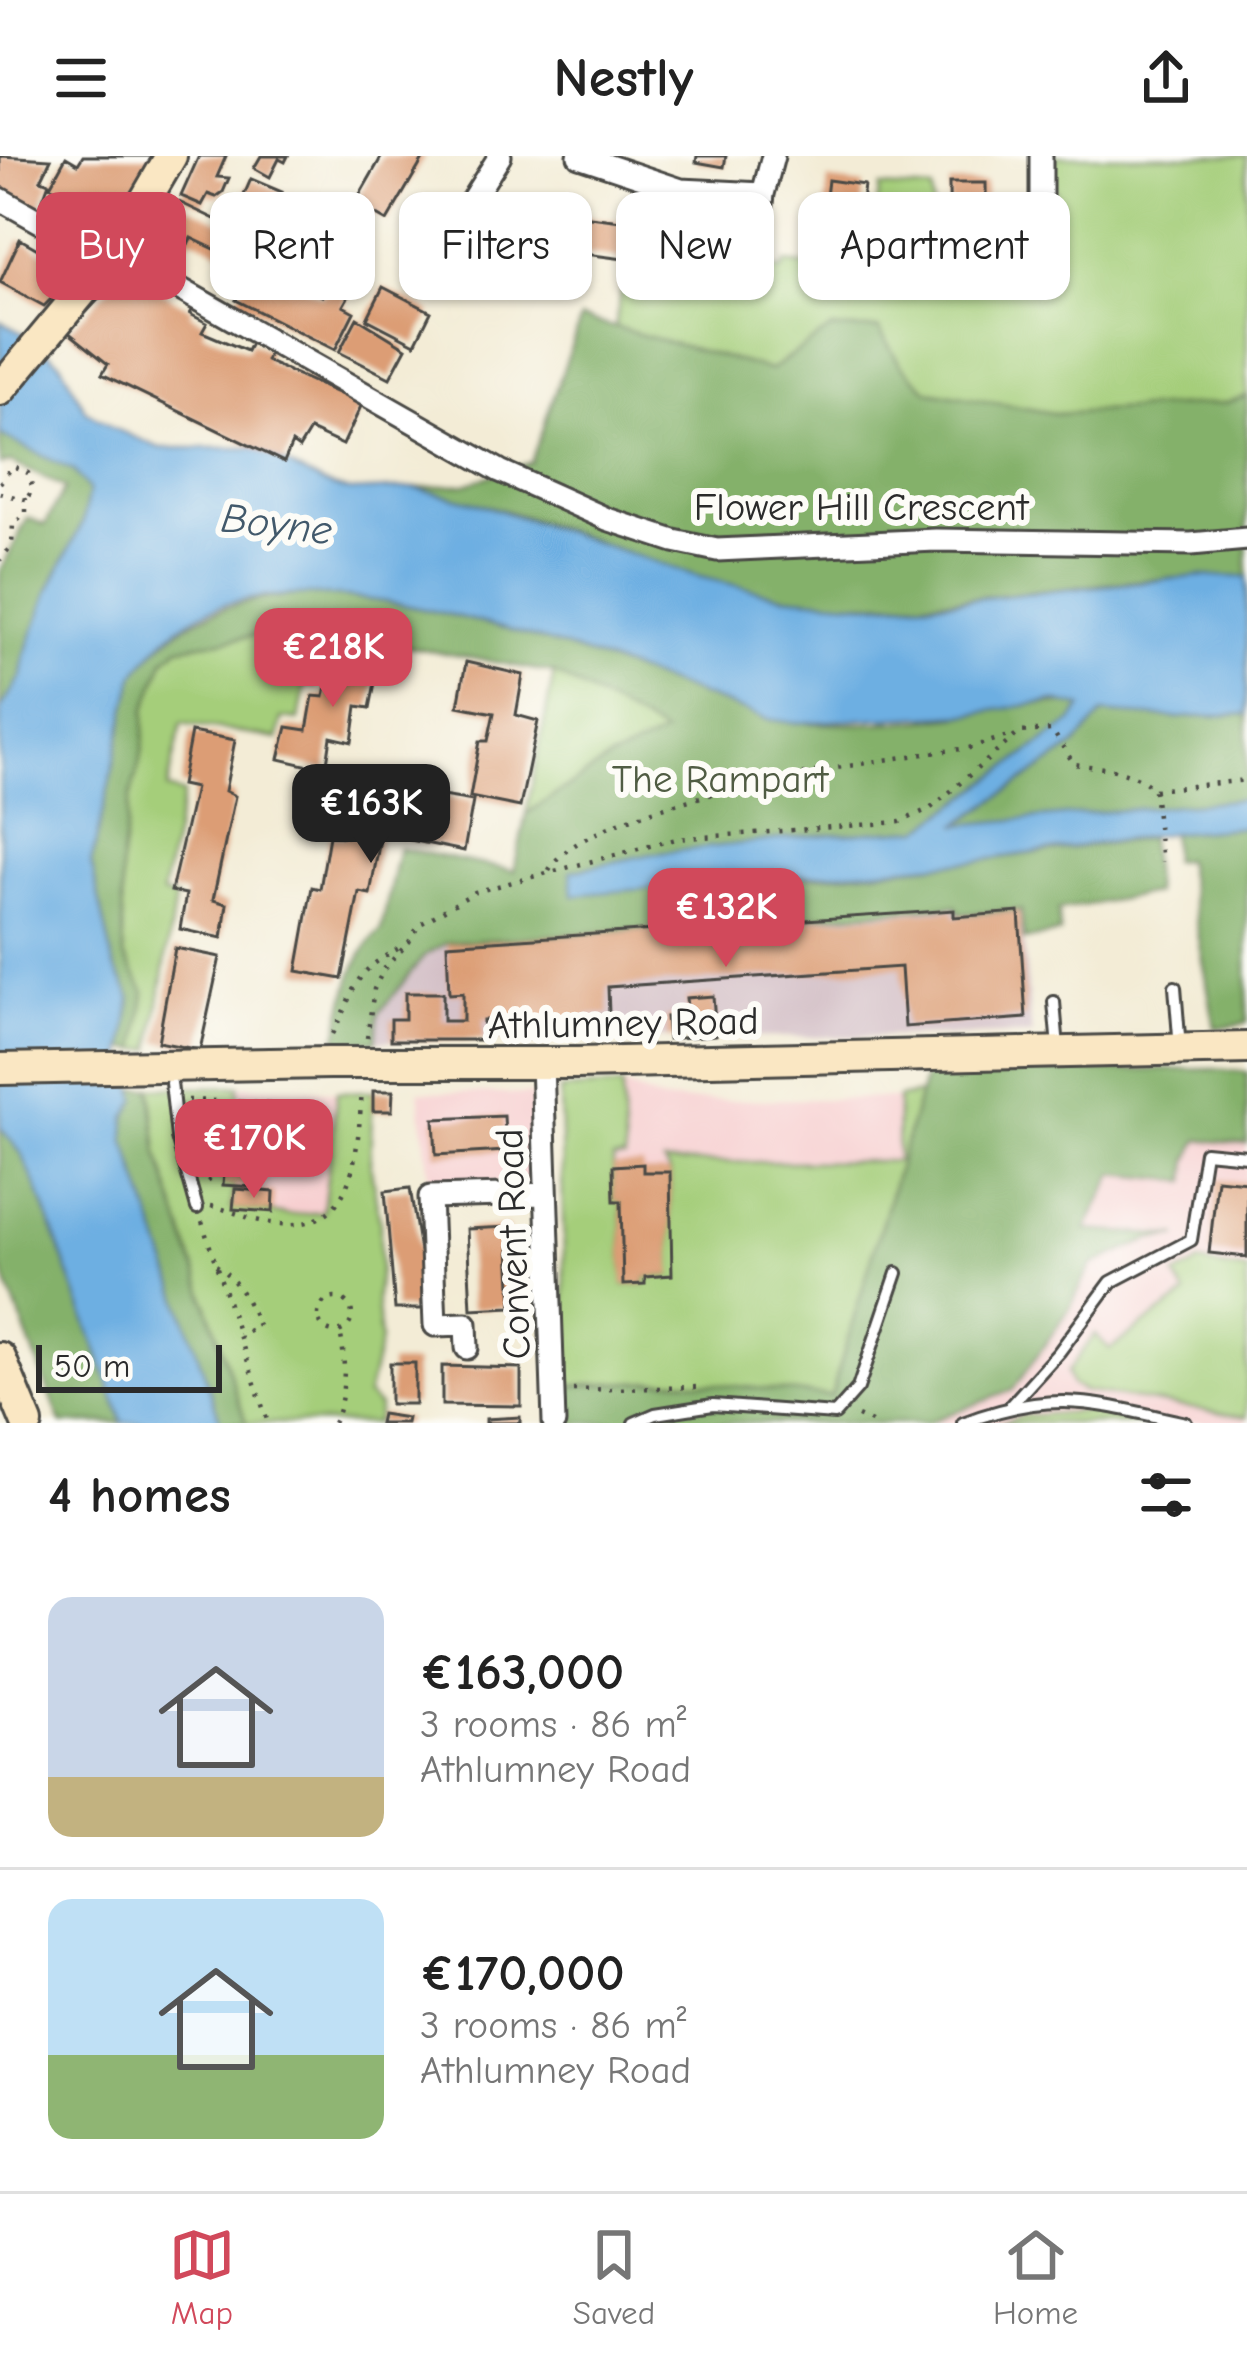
<!DOCTYPE html>
<html lang="en">
<head>
<meta charset="utf-8">
<style>
	body { margin:0; font-family:"Comic Neue",sans-serif; background:#f2f2f2; color:#222; height:100vh; display:flex; flex-direction:column; font-size:45px; white-space:nowrap }
	* { box-sizing:border-box; margin:0 }
	p { font-size:39px; color:#767676 }
	.icon { flex:none; width:66px; height:66px; fill:none; stroke:currentColor; stroke-width:2; stroke-linecap:round; stroke-linejoin:round }
	.map { position:relative; height:1267px; overflow:hidden }
	.sheet { display:flex; flex-direction:column; background:#fff; flex:1 }
	.sheet>* { flex:none }
	.top-card { position:absolute; left:36px; top:36px; width:1176px; height:108px; display:flex; gap:24px }
	.scale { position:absolute; left:36px; bottom:30px; width:186px; box-sizing:border-box; padding-left:12px; border:6px solid #2b2b2b; border-top:0; font-size:33px; line-height:42px; white-space:nowrap; color:#2b2b2b; -webkit-text-stroke:9px #fdfcf7; paint-order:stroke }
	.price { position:absolute; translate:-50% -102px; padding:0 27px; border-radius:24px; background:#d1495b; color:#fff; font-size:39px; line-height:78px; filter:drop-shadow(0 3px 6px #0008) }
	.price::after { content:''; position:absolute; left:50%; top:72px; width:36px; height:27px; margin-left:-18px; background:inherit; clip-path:polygon(0 0,100% 0,50% 100%) }
	.price.on { background:#222; color:#fff }
	ul { padding:0; list-style:none }
	li { display:flex; align-items:center; gap:36px; height:300px; padding:0 48px }
	li+li { border-top:3px solid #e0e0e0 }
	li span { display:grid; place-items:center; flex:none; width:336px; height:240px; border-radius:24px; color:#555 }
	li>.icon { margin-inline-start:auto }
	span .icon { width:144px; height:144px; fill:#fffc; stroke-width:1 }
	li b { font-size:51px }
	h2 { display:flex; justify-content:space-between; align-items:center; height:144px; padding:0 48px; font-size:51px }
	.pill { padding:0 42px; border-radius:24px; background:#fff; box-shadow:0 3px 9px #0004; font-size:42px; line-height:108px }
	.pill.on { background:#d1495b; color:#fff }
	header { display:flex; justify-content:space-between; align-items:center; height:156px; padding:0 48px; background:#fff; font-size:54px; font-weight:600 }
	.dock { display:flex; justify-content:space-around; align-items:center; height:168px; border-top:3px solid #e0e0e0; background:#fff; font-size:33px; color:#767676 }
	.dock a { display:grid; justify-items:center; gap:6px }
	.dock .on { color:#d1495b }
	.map>svg:first-child { display:block }
	.built { fill:#f7cfd0 }
	.industrial { fill:#d2bdc5 }
	.green { fill:#a5ce7a; stroke:#687c52; stroke-width:3 }
	.forest { fill:#84b16a; stroke:#586e4a; stroke-width:3 }
	.water { fill:#6dafe2; stroke:#4c6d86; stroke-width:3 }
	.building { fill:#dc9d75 }
	.lines { fill:none; stroke-linecap:round; stroke-linejoin:round }
	.service-casing { stroke:#494845; stroke-width:16 }
	.minor-casing { stroke:#494845; stroke-width:27 }
	.secondary-casing { stroke:#494845; stroke-width:36 }
	.path { stroke:#494845; stroke-width:4.5; stroke-dasharray:3 9; stroke-linecap:butt }
	.service { stroke:#fff; stroke-width:10 }
	.minor { stroke:#fff; stroke-width:21 }
	.secondary { stroke:#fae7c3; stroke-width:30 }
	.secondary-bridge-casing { stroke:#494845; stroke-width:36; stroke-linecap:butt }
	.secondary-bridge { stroke:#fae7c3; stroke-width:30 }
	.labels { text-anchor:middle; stroke-width:12; stroke-linejoin:round; paint-order:stroke }
	.street-label { font-size:39px; fill:#2b2b2b; stroke:#fdfcf7 }
	.park-label { font-size:39px; fill:#505c43; stroke:#fdfcf7 }
	.water-label { font-size:42px; font-style:italic; fill:#42596b; stroke:#fdfcf7 }
</style>
</head>
<body>
<header><svg class="icon" aria-label="menu" viewBox="0 0 24 24"><path d="M4 6h16M4 12h16M4 18h16"/></svg>Nestly<svg class="icon" aria-label="share" viewBox="0 0 24 24"><path d="M12 15V3M7 8l5-5 5 5M5 13v7h14v-7"/></svg></header>
<div class="map">
<svg width="1247" height="1267" viewBox="0 0 1247 1267">
	<rect width="100%" height="100%" fill="#fdfcf7"/>
	<filter id="ink" filterUnits="userSpaceOnUse"><feTurbulence type="fractalNoise" baseFrequency=".00833" numOctaves="2"/><feDisplacementMap in="SourceGraphic" scale="24" xChannelSelector="R" yChannelSelector="G"/><feConvolveMatrix kernelMatrix="1 2 1 2 8 2 1 2 1" color-interpolation-filters="sRGB"/></filter>
	<filter id="wash" filterUnits="userSpaceOnUse"><feTurbulence type="fractalNoise" baseFrequency=".004" numOctaves="4" result="noise"/><feDisplacementMap in="SourceGraphic" scale="48" xChannelSelector="R" yChannelSelector="G"/><feGaussianBlur stdDeviation="2.7" result="paint"/><feColorMatrix in="noise" values="0 0 0 0 0 0 0 0 0 0 0 0 0 0 0 0 0 1.4 0 .05"/><feComposite in="paint" operator="in"/></filter>
	<g filter="url(#wash)">
		<rect width="100%" height="100%" fill="#f3ecd6"/>
		<path class="built" d="M1215,913L1247,916V1267H828L751,1231L567,1229L560,934L622,930L663,945L898,942L920,938L926,917Z
			M239,930L337,936L323,1057L282,1059L231,1053L223,1029L228,967L239,946Z
			M419,935L532,939L530,1025L430,1029Z"/>
		<path class="industrial" d="M957,750L961,758L1021,754L1032,879L376,885L379,858L424,800L446,787Z"/>
		<path class="green" d="M1055,0H1247V240L1225,247L1058,258L928,235L900,208L798,198L770,214L615,172L635,50L696,67L699,47C750,46 746,62 741,105L783,114L785,107L866,117L880,31L932,34L936,116L1055,118Z
			M329,476L316,531L305,530L299,564L282,562L278,583L182,567L167,633L183,638L162,738L175,742L152,893L137,894L144,837L124,800L121,709L130,642L143,593L145,555L164,504L180,491L266,478Z
			M554,517L666,578L609,604L526,658Z
			M239,930L237,968H228L223,1028L234,1030L231,1052L291,1059L323,1056L337,936L373,935L370,1007L380,1067V1114L376,1139L380,1185L367,1240L379,1250L376,1267H246L158,998L151,932Z
			M622,930L625,1002L613,1003L614,1044L621,1045L624,1129L645,1128V1121L671,1119L670,1016L664,1007L897,1005L898,942L920,938L831,1241L677,1224L567,1229L560,934Z
			M1199,1107L1247,1115V1261L1083,1235L1072,1229L1067,1217L1095,1178L1110,1193L1186,1139L1175,1120Z
			M1087,1255L1157,1267H998L1020,1260Z"/>
		<path class="forest" d="M581,162L770,214L831,173H879L900,208L928,235L1058,258L1225,247L1247,240V421C1091,417 938,463 783,440C704,429 630,397 556,371C510,354 462,343 415,332L466,328L531,306Z
			M0,279L74,315L89,334L83,366L49,434L25,499L22,520L0,554V415L28,362L45,369L65,332L11,306L0,308Z
			M307,438C466,446 618,510 767,563C832,572 908,568 972,558C1012,552 1042,542 1083,551L1072,566L921,673L808,680L801,722L976,705L1149,682L1154,737L1058,754L1060,777L1024,784L1021,754L960,758L956,750L446,787L424,800L379,857L376,885H336C345,846 350,802 381,774L399,692L514,715L526,658L609,604L664,578L554,517L329,476L266,478L180,491L164,504L145,555L143,593L130,642L121,709L124,800L145,836L137,894L125,893L131,841L114,810L91,707L134,520C176,458 236,444 307,438Z
			M1103,557L1175,562L1247,558V643L955,671L1075,590Z
			M1247,671V867L1215,872L1185,704L1172,705L1171,677Z
			M1215,913L1247,916V988L1199,984L1189,1004L1187,1025L1114,1018L1086,1074L1179,1080L1150,1084L1092,1109L1069,1154L1013,1234L926,1267H568L567,1230L677,1224L831,1240L926,917Z
			M151,932L158,998L246,1267H221L125,983L126,961L137,943L134,933Z
			M0,971L22,997L44,1049L123,1267H61L0,1109Z"/>
		<path class="water" d="M0,165L29,181L60,206L86,255L113,272L160,292H255L323,327L349,335L415,332L474,346L700,421L782,440L873,448L944,446L1200,420L1247,421V558L1175,562L1103,557L1075,590L957,669L1247,643V671L1171,677L976,705L573,739L571,715L651,698L808,680L921,673L1072,566L1082,551L1054,545L971,558L793,567L767,563C627,513 351,397 209,454C178,467 153,492 134,520L91,707L114,810L131,841L124,898L137,943L126,961L125,983L221,1267H123L44,1049L22,998L0,971V554L22,520L25,499L49,434L83,366L89,334L74,315L0,279Z"/>
		<g id="blocks">
			<path class="building" d="M0,0L51,3L41,24L49,27L39,54L0,34Z
				M83,0H153L104,85L65,63L75,44L50,30L66,1L78,8Z
				M199,0H226L217,21L229,22L223,36L216,41L208,38L202,49L181,40Z
				M261,0H288L285,6L279,3L270,21L254,12Z
				M382,0H425L387,65L355,47Z
				M697,0H726L724,11L696,6Z
				M251,23L282,36L265,73L235,60Z
				M828,24L864,29L854,112L818,107Z
				M949,27H986L987,115H950Z
				M177,45L248,79L236,103L191,82L177,111L151,99Z
				M490,49L575,60L570,97L485,85Z
				M582,60L629,66L624,103L577,97Z
				M20,83L69,111L67,127L44,150L0,126Z
				M256,106L322,140L331,123L352,134L343,150L354,156L335,194L236,144Z
				M124,116L193,153L190,158L207,167L202,176L247,195L251,187L270,196L266,205L362,248L343,289L310,274L299,292L292,287L284,306L102,218L108,208L68,176Z
				M383,131L431,156L415,188L367,163Z
				M357,162L406,192L390,222L339,196Z
				M332,494L380,501L370,552L357,550L352,586L331,581L326,614L279,603L287,571L307,574L313,540L324,541Z
				M466,506L523,519L516,559L538,565L520,651L470,641L480,585H488L494,557L458,550Z
				M191,576L235,584L225,635L235,640L213,744L227,748L222,782L180,773L186,738L171,735L195,632L181,629Z
				M387,631L473,645L464,695L381,678L370,738L359,736L342,823L297,815L312,731L320,733L329,680L346,681L354,640L384,645Z
				M954,754V761L1019,756L1026,862L905,871L901,811L608,831L609,858L586,859L587,881L511,884L510,864H483V884H391V863H405V837H443V865H463V837L449,838L447,788Z
				M175,792L220,801L200,894L158,886Z
				M713,840L716,879L668,883L666,861L688,860L686,842Z
				M373,935H393L392,955H373Z
				M239,945L316,951L313,988L295,987V978L260,976L256,1031L223,1029L228,967L237,968Z
				M504,960L506,995L436,999L434,963Z
				M643,1008V1016H670L672,1119L645,1121V1128L623,1129L621,1045H614L613,1010Z
				M1217,1023L1247,1026V1101L1209,1097Z
				M410,1032L422,1108V1153H395L385,1035Z
				M235,1033L274,1036L273,1056L233,1053Z
				M508,1071L512,1151L471,1153L467,1073Z
				M390,1207H415V1248H390Z
				M442,1210L521,1212V1250L442,1249Z
				M381,1258L407,1262L406,1267H379Z
				M520,1261V1267H486V1263Z"/>
		</g>
	</g>
	<g filter="url(#ink)">
		<use href="#blocks" fill-opacity="0" stroke="#494845" stroke-width="3"/>
		<g class="lines">
			<g class="service-casing">
				<path id="service" d="M1175,831L1180,893
					M1054,846L1058,892
					M171,927L177,981L197,1052
					M1011,1249L1059,1196L1111,1126L1191,1084L1205,996L1247,1000
					M634,1267L655,1258L713,1249L835,1258L858,1232L897,1117
					M963,1267C1054,1232 1094,1247 1186,1267"/>
			</g>
			<g class="minor-casing">
				<path id="minor" d="M579,0L681,34L763,38
					M0,43L76,86L106,108
					M446,85L500,0
					M115,96L500,315L607,363L674,385L717,394L936,384L1191,388L1247,383
					M756,108L763,38L773,0
					M1041,117V0
					M542,907L554,1267
					M467,1192L466,1168L435,1169L430,1041L546,1038"/>
			</g>
			<g class="secondary-casing">
				<path id="secondary" d="M0,234L115,96L171,0
					M405,907H577L1247,892
					M0,913L330,907
					M0,1202L27,1267"/>
			</g>
			<path class="path" d="M0,327L13,310L28,317L33,333L27,342
				M0,337L26,344V358L13,368L12,389L0,404
				M1154,634L1247,624
				M1154,634L1162,706
				M549,714C585,645 889,602 969,592L1014,578
				M332,878C360,827 348,819 405,789
				M367,882L374,833L384,813L409,786L419,769L475,736L676,683L900,666L931,652L1020,576L1052,574L1074,608C1101,612 1135,613 1154,634
				M188,944L218,945
				M193,959L211,961V971L193,974
				M208,1026C223,1005 219,969 218,944
				M211,1050C227,1053 241,1060 256,1064C356,1088 356,1007 362,935
				M202,1066L268,1267
				M216,1109C238,1125 249,1145 258,1170L239,1179
				M318 1159a17 17 0 1 1 34 0a17 17 0 1 1-34 0Z
				M573,1234L699,1231
				M858,1260L874,1267
				M333,1267C346,1246 346,1200 340,1176"/>
			<use href="#service" class="service"/>
			<use href="#minor" class="minor"/>
			<use href="#secondary" class="secondary"/>
			<g class="secondary-bridge-casing">
				<path id="secondary-bridge" d="M330,907H405"/>
			</g>
			<use href="#secondary-bridge" class="secondary-bridge"/>
		</g>
	</g>
	<g class="labels">
		<g class="street-label">
			<text x="861" y="364">Flower Hill Crescent</text>
			<text transform="translate(623 866) rotate(-1)" y="14">Athlumney Road</text>
			<text transform="translate(512 1088) rotate(-92)" y="14">Convent Road</text>
		</g>
		<g class="park-label">
			<text x="720" y="636">The Rampart</text>
		</g>
		<g class="water-label">
			<text transform="translate(277 367) rotate(7)" y="15">Boyne</text>
		</g>
	</g>
</svg>
<div class="scale">50 m</div>
<b class="price" style="left:333px;top:554px">€218K</b>
<b class="price on" style="left:371px;top:710px">€163K</b>
<b class="price" style="left:726px;top:814px">€132K</b>
<b class="price" style="left:254px;top:1045px">€170K</b>
<div class="top-card">
<a class="pill on">Buy</a>
<a class="pill">Rent</a>
<a class="pill">Filters</a>
<a class="pill">New</a>
<a class="pill">Apartment</a>
</div>
</div>
<section class="sheet">
<h2>4 homes<svg class="icon" aria-label="filters" viewBox="0 0 24 24"><path d="M4 7h16M4 17h16"/><circle cx="9" cy="7" r="2"/><circle cx="15" cy="17" r="2"/></svg></h2>
<ul>
<li><span style="background:linear-gradient(#c9d6e8 75%,#c2b280 0)"><svg class="icon" aria-label="home" viewBox="0 0 24 24"><path d="M3 11l9-7 9 7M6 9v11h12V9"/></svg></span><div><b>€163,000</b><p>3 rooms · 86 m²</p><p>Athlumney Road</p></div></li>
<li><span style="background:linear-gradient(#bfe0f5 65%,#8fb573 0)"><svg class="icon" aria-label="home" viewBox="0 0 24 24"><path d="M3 11l9-7 9 7M6 9v11h12V9"/></svg></span><div><b>€170,000</b><p>3 rooms · 86 m²</p><p>Athlumney Road</p></div></li>
</ul>
</section>
<nav class="dock">
<a class="on"><svg class="icon" aria-label="map" viewBox="0 0 24 24"><path d="M3 6l6-2 6 2 6-2v14l-6 2-6-2-6 2zM9 4v14M15 6v14"/></svg>Map</a>
<a><svg class="icon" aria-label="saved" viewBox="0 0 24 24"><path d="M7 4h10v16l-5-4-5 4z"/></svg>Saved</a>
<a><svg class="icon" aria-label="home" viewBox="0 0 24 24"><path d="M3 11l9-7 9 7M6 9v11h12V9"/></svg>Home</a>
</nav>
</body>
</html>
